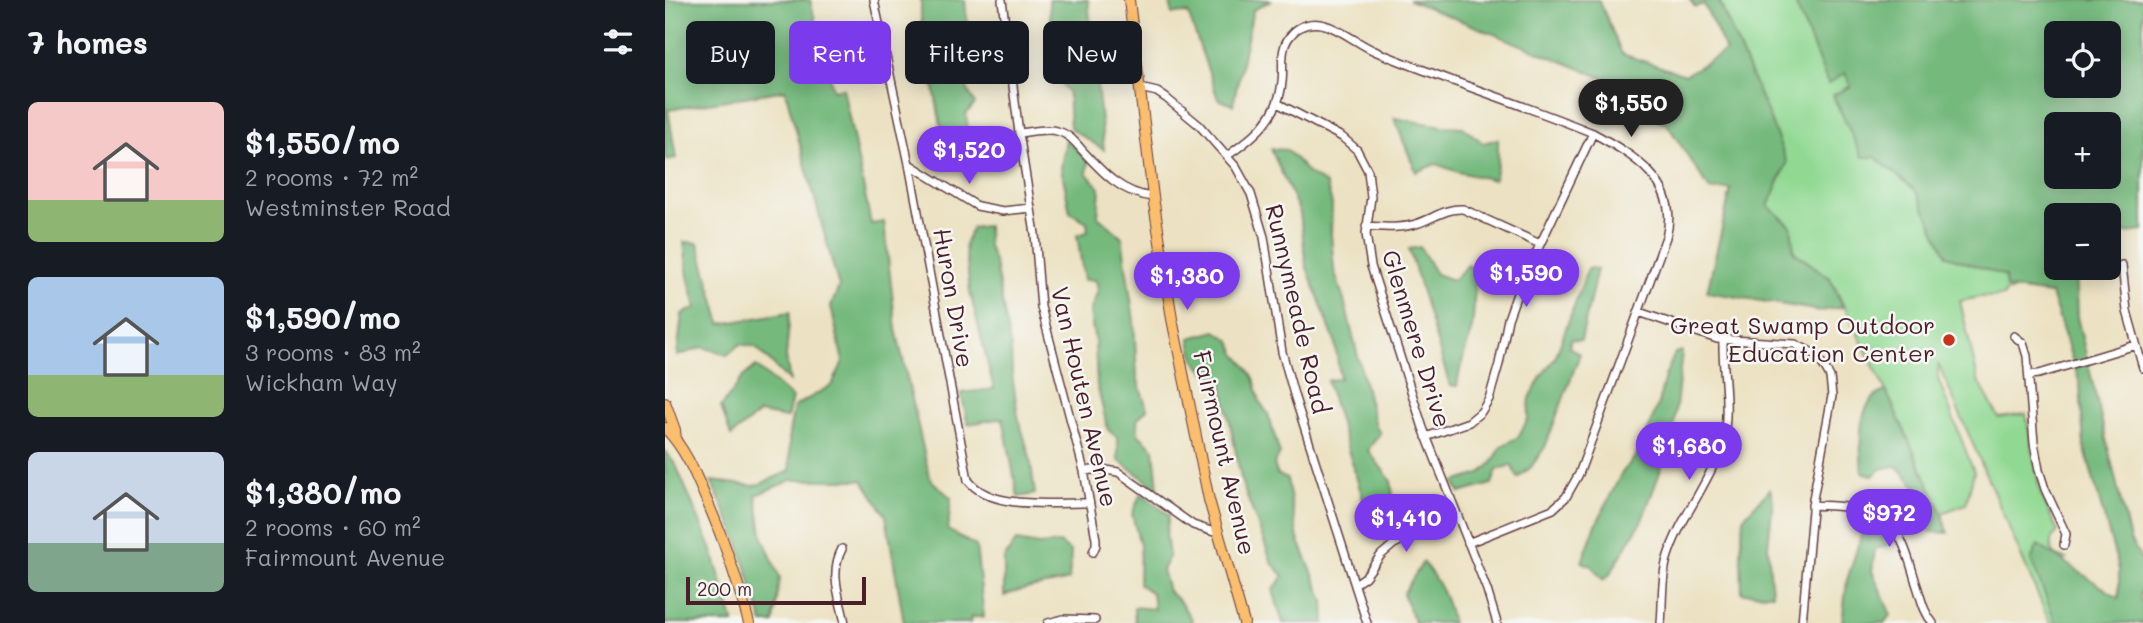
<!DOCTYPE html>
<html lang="en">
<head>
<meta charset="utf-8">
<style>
	body { margin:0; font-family:Mali,sans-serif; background:#242831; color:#f1f3f6; height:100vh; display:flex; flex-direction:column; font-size:26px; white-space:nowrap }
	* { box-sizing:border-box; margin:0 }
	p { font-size:23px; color:#9ea1a6 }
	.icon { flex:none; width:38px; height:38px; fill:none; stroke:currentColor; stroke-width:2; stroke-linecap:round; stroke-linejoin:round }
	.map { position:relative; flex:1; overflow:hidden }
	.panel { display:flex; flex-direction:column; background:#171b24; width:665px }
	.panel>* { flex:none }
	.hud { position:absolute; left:21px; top:21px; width:665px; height:63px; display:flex; gap:14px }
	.buttons { position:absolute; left:1379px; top:21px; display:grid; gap:14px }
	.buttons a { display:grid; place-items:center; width:77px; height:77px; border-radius:10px; background:#171b24; box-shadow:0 4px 18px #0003; font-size:35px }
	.scale { position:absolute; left:21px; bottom:18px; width:180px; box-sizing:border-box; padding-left:7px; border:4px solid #4a1f2b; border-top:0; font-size:19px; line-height:24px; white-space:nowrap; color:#4a1f2b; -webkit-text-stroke:5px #f6f6f2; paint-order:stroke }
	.price { position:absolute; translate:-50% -60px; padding:0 16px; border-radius:24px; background:#7c3aed; color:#fff; font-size:23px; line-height:46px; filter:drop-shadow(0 2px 4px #0008) }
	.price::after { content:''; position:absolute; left:50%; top:42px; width:21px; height:16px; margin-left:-10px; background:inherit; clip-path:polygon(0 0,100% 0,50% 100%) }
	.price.selected { background:#222; color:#fff }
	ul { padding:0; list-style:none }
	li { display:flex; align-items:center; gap:21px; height:175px; padding:0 28px }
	li span { display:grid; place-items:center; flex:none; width:196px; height:140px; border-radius:10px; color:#555 }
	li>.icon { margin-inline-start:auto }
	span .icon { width:84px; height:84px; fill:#fffc; stroke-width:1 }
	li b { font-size:30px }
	h2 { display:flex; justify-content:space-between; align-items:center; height:84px; padding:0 28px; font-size:30px }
	.tag { padding:0 24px; border-radius:10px; background:#171b24; box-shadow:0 4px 18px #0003; font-size:24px; line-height:63px }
	.tag.selected { background:#7c3aed; color:#fff }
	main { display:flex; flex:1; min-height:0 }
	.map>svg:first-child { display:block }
	.green { fill:#91d993; stroke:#6e7c5f; stroke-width:2; fill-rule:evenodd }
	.forest { fill:#74b97d; stroke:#5f6c54; stroke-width:2; fill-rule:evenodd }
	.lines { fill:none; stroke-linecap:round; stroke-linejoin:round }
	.minor-casing { stroke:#623c42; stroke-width:10 }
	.major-casing { stroke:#623c42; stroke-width:12 }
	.minor { stroke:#fff; stroke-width:7 }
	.major { stroke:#fabe6e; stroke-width:10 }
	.poi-dot { fill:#c8321e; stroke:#f6f6f2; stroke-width:2.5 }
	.labels { text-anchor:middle; stroke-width:5; stroke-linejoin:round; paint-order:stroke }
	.street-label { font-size:24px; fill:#4a1f2b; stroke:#f6f6f2 }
	.poi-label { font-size:24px; fill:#4a1f2b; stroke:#f6f6f2; text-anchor:end }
</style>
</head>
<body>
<main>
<section class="panel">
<h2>7 homes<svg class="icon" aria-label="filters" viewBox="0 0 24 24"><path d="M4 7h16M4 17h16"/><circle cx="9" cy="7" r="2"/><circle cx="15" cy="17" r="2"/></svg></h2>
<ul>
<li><span style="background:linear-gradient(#f6c9c9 70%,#8fb573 0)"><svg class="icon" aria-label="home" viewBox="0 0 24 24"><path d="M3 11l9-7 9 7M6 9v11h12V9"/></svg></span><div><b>$1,550/mo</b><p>2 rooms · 72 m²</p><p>Westminster Road</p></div></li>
<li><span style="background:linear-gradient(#a9c7e8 70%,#8fb573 0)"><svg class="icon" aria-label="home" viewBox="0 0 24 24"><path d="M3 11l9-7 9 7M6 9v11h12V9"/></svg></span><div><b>$1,590/mo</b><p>3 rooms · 83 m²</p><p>Wickham Way</p></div></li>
<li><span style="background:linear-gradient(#c9d6e8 65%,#7fa58c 0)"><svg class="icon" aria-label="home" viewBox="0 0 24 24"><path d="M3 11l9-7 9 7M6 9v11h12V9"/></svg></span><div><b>$1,380/mo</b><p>2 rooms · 60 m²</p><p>Fairmount Avenue</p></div></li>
</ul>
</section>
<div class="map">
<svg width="1478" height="623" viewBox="0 0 1478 623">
	<rect width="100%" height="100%" fill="#f6f6f2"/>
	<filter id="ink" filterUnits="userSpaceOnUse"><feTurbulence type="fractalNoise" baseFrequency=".0143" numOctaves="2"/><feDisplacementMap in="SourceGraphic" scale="14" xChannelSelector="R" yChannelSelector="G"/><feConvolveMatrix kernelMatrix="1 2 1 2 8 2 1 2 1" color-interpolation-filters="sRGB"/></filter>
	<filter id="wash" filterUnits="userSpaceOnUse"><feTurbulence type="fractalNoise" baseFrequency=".00686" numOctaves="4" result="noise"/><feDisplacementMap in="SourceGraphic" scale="28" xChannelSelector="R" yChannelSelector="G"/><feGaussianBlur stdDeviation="1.57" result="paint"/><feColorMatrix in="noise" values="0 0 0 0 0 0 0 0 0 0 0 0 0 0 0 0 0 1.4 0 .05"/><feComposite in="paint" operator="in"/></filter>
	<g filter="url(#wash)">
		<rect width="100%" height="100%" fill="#ece2c3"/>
		<path class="green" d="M1054,0H1158L1164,83L1180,72L1186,86L1168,95L1174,110L1250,0H1478V197L1391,215L1381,241L1392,282L1340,292L1339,296L1315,297L1295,301L1313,380L1334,418L1361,414L1375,492L1393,532L1386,540C1385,552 1389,556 1401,559L1381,568L1407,623H1385L1273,363V379L1309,472L1301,504L1277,513L1221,391L1165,278L1129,252L1126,227L1103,206L1122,163ZM1391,33H1444V86H1391ZM1391,124H1444V177H1391Z"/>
		<path class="forest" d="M0,0H145L168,90L178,88L206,224L219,222L231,329L265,479L286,498L283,530L311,546L319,617H306L305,623H239L221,516L198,480H126L91,495L98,538L115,578L109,623H98L72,538L46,481L90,486L125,471L124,433L129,407L167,385L178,362L166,306L174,287L120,90L3,110L11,158L0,160Z
			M256,0H300L306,65L299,66L301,86L310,104L301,114L305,147L301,156L276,126L256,18Z
			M384,0H423L439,150L405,128L403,92L396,83L386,33Z
			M505,0H607L588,10L568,105L553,99L523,13L507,14Z
			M744,0H934L957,54L1020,75L1061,51L1039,4L1030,7L1025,0H1053L1103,114L1122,163L1103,206L1126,226L1129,252L1165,278L1178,307L1156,311L1042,292L1066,189L1045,190L1002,124L941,94L946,81Z
			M1129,0H1478V231L1444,235V215H1391V268H1410L1412,317L1465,540L1478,562V585L1475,597L1478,606V623H1391L1366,560L1373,545L1454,598V569L1419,446L1415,384L1386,294L1341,288L1340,276L1282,256L1251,191L1210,157H1197L1168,95L1186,86L1180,73L1163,84ZM1391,33H1444V86H1391ZM1391,124H1444V177H1391Z
			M729,118L778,126L798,127L818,143L833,139V161L829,180L793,172L771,164L751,172Z
			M401,139L423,162L422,174L435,188L433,216L457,237L469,321L472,377L482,409L472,420L473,434L489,449L493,489L453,460V438L443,430L432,385L430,342L425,312L433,290L431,280H419L412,235L423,232L422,222L405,212L396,167Z
			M606,149L622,150L644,174L661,184L667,204L666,234L669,270L679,300L710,426L715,433L703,450L726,481L731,519L706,525L662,381L675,378L670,342L641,265L635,213Z
			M322,226L323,246L330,264L346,349L347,375L353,416L365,458L370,494L353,497L338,418L303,424L296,393L329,389L305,292L300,245L307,228Z
			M19,242L33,243L56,324L125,312L121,357L125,382L91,347L75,344L62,355L38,347L12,356L17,314L31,308L23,276Z
			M755,247L771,274L788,280L803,265L812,272C808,290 810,308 807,327C803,347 794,365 792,386H785L744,249Z
			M923,268L932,269L916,340L906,339L904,347L915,354L880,447L866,467L853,478L846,465L832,470L827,484L795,493L789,482L815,474L827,463L837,446L853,437L863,419L865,398L877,375L890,358Z
			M551,331L566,341L571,354L580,364L589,378L595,402L603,414L615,454L609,463L612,474L622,479L633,539L659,601L660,623H618L608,590L619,576L607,563L577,483L557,383C534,369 528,364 525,338Z
			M1017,351L1009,426L994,475L977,520L945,574L938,580L927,566L917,562L930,527L956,474L971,456L981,435L993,404L1000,376L1010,353Z
			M91,366L127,398L122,418L94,413L66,436L56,407L79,376Z
			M1221,391L1277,513L1283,533L1251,531C1261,495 1257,491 1231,466L1215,469L1208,476L1197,472C1195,446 1190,400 1221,391Z
			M0,451L11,465L46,548L69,623H0Z
			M1105,489L1108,500L1103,547L1107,594L1077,593L1076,555L1078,518Z
			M476,493L504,515L501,535L504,556L497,570L503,591L515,602L527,620L526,623H470L469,607L489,609L487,593L474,584L475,545L467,514Z
			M1201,517L1217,521L1229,543L1210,549L1207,571L1226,615L1220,623H1177L1182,580L1197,533L1193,518Z
			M351,541L374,545L395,543L406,552L404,580C382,586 360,587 339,596V558Z
			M758,562C773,581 783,599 787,623H750L738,594Z"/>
	</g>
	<g filter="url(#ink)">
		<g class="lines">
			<g class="minor-casing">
				<path id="minor" d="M209,0L244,164L303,480C326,511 389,502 423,503
					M337,0L354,133L370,234L376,307L419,471L431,539V545L428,552
					M475,88L492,92L501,98L534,125L571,167L586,194L599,237L617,352L630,398L702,623
					M612,103L677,137L692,150L703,171L706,197L701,234L706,266L758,428L822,590L832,623
					M354,133C366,132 380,128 392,131C404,134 410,142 417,150C437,172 457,194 488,197
					M562,156C589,137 614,117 617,82C619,66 614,48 626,35C634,25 647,21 660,25C678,30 694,45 712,52C783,81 857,104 928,133C968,155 1016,183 1001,237L914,474L901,497L888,509L803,543
					M244,164L312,206L338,211L366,208
					M701,226C718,227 734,229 751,224C768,219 780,208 798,209L875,244
					M1457,265L1462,311L1478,368
					M974,312L1052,339L1130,344L1150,354L1160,368L1165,377L1167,396L1148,499L1137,623
					M1349,336L1358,343L1362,356L1369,443L1374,470L1380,489L1401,534L1399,545
					M1364,375L1374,374L1471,345
					M761,437L804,422L816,412L824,399L834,364L843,319L853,291L928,133
					M419,471L435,469L453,472L528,525L552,533
					M1147,505C1165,506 1184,506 1202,510C1234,516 1243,556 1251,583C1256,597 1258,612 1268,623
					M177,549C164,573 175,598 180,623
					M690,584L700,577L716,555L729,544L791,513
					M383,623L398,619L430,620
					M996,623C998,602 996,579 1002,559C1014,519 1043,486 1056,447C1067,413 1057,374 1058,340"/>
			</g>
			<g class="major-casing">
				<path id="major" d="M464,0L488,197L507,319L544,500L579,623
					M0,402L10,430L11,440
					M0,428C20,448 30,473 41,499C59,539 72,580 84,623"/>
			</g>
			<use href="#minor" class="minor"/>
			<use href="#major" class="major"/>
		</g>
	</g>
	<circle class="poi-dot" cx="1284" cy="340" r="7"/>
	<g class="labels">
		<g class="street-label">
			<text transform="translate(288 298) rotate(80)" y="8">Huron Drive</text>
			<text transform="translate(632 309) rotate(77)" y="8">Runnymeade Road</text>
			<text transform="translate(751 339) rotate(73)" y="8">Glenmere Drive</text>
			<text transform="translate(419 397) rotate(77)" y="8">Van Houten Avenue</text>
			<text transform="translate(559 453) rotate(77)" y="8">Fairmount Avenue</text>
		</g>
		<g class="poi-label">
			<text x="1270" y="334">Great Swamp Outdoor<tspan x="1270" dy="28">Education Center</tspan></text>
		</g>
	</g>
</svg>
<div class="buttons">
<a><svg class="icon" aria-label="locate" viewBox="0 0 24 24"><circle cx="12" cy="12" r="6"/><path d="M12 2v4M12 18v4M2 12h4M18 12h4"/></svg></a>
<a>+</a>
<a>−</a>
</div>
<div class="scale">200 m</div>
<b class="price selected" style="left:966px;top:139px">$1,550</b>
<b class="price" style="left:304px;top:186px">$1,520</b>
<b class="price" style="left:861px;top:309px">$1,590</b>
<b class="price" style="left:522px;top:312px">$1,380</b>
<b class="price" style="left:1024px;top:482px">$1,680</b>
<b class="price" style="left:1224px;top:549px">$972</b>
<b class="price" style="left:741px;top:554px">$1,410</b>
<div class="hud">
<a class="tag">Buy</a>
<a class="tag selected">Rent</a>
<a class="tag">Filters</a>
<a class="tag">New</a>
</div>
</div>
</main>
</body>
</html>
